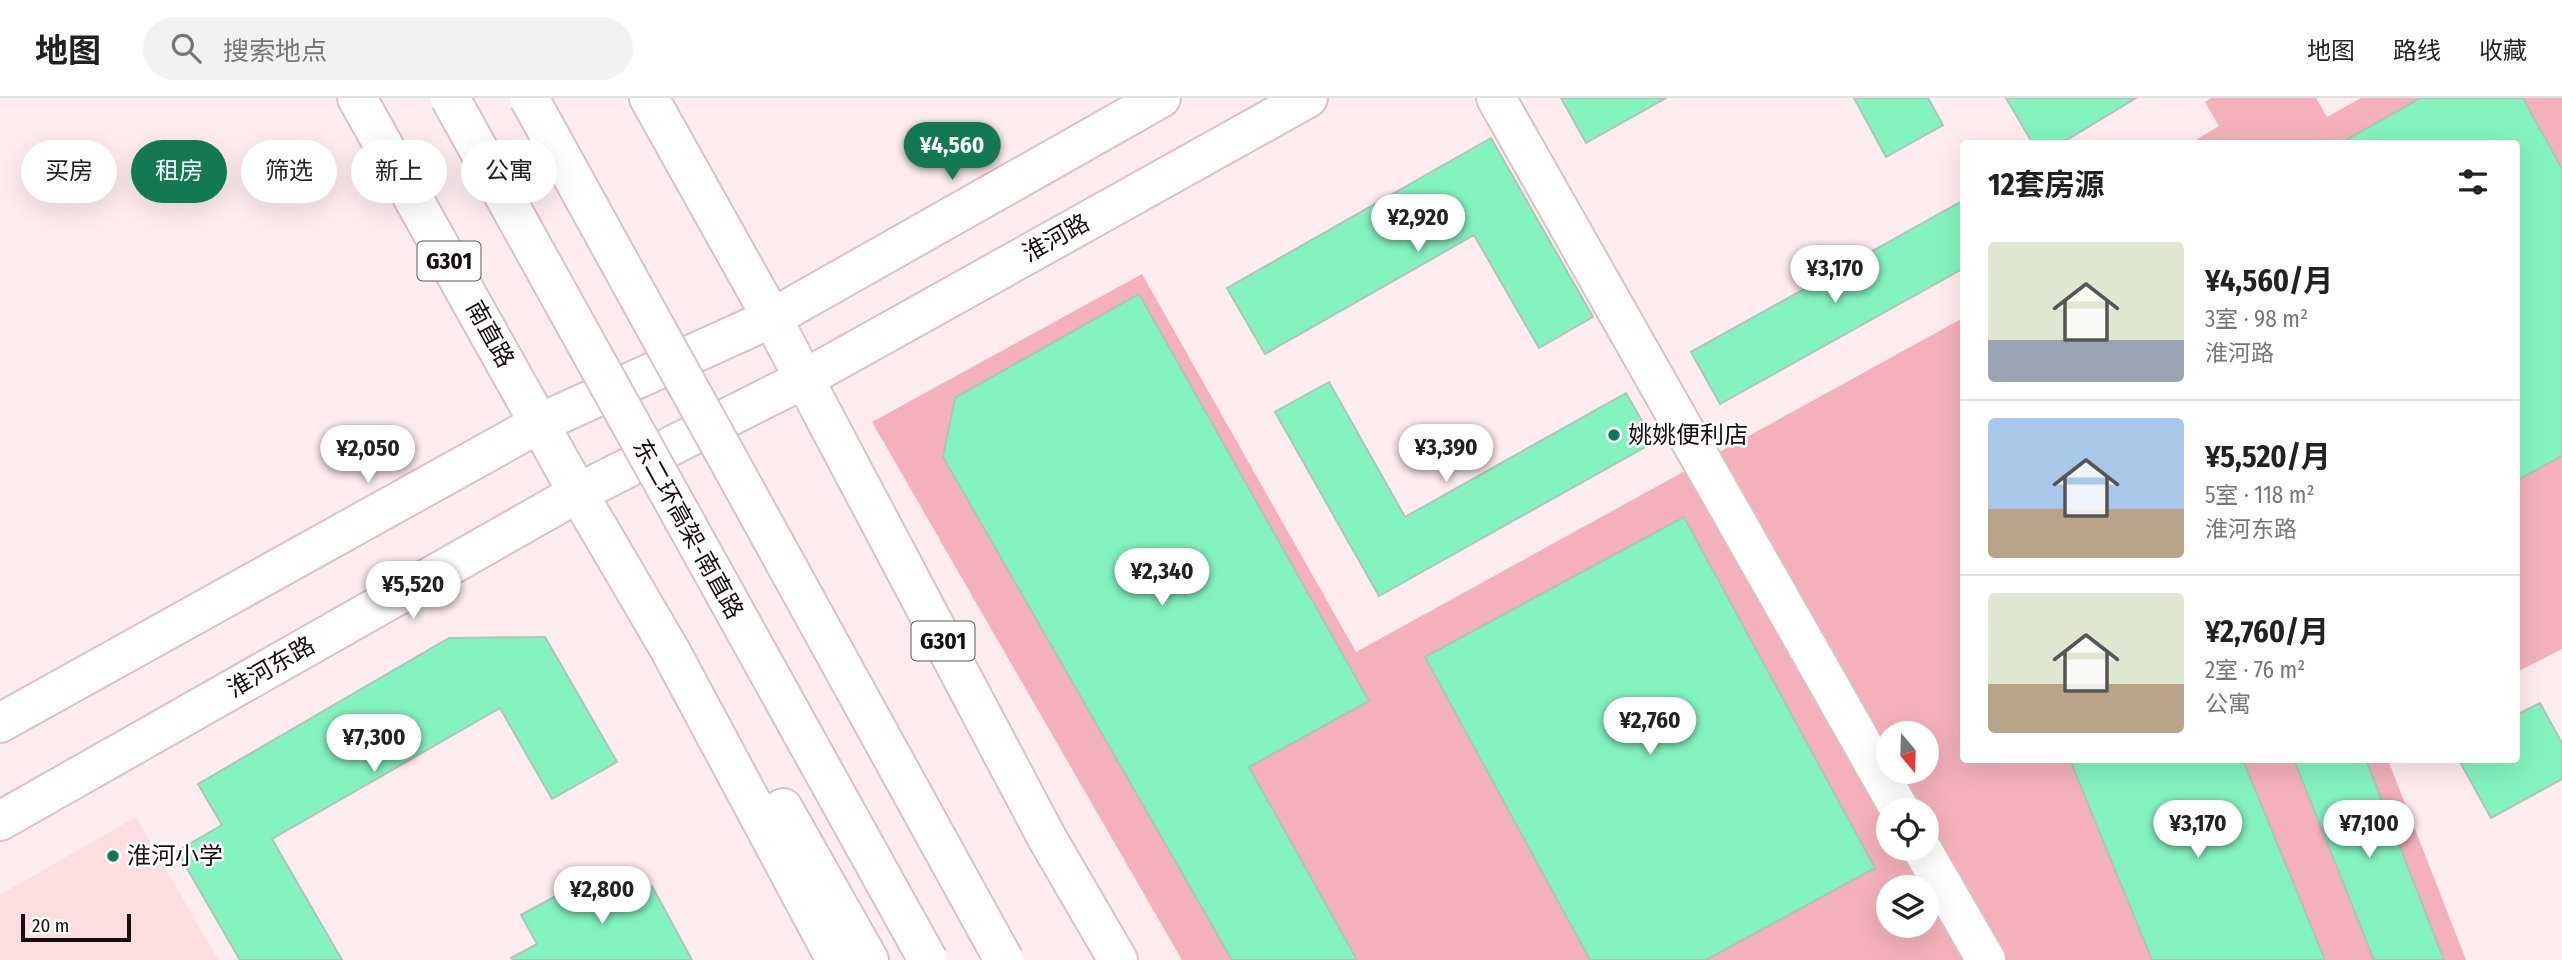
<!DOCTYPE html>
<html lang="zh">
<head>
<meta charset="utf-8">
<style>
	body { margin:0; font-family:"Fira Sans Condensed","Noto Sans SC",sans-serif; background:#f2f2f2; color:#222; height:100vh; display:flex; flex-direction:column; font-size:26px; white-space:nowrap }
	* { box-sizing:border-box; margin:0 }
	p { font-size:23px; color:#767676 }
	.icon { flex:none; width:38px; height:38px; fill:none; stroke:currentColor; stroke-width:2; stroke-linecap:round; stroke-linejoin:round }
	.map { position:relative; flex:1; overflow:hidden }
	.sheet { position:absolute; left:1960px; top:42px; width:560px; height:623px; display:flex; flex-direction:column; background:#fff; border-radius:7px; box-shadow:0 7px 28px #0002 }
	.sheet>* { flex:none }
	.hud { position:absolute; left:21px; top:42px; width:665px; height:63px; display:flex; gap:14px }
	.needle { width:46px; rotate:161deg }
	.fabs { position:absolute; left:1876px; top:623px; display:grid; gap:14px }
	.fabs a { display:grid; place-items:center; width:63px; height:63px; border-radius:50%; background:#fff; box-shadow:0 7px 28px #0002; font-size:35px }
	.scale { position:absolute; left:21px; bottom:18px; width:110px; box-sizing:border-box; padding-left:7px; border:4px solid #170d0e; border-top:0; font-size:19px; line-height:24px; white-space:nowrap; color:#170d0e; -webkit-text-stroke:5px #fff; paint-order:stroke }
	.price { position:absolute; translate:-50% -60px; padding:0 16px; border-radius:24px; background:#fff; color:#222; font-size:23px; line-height:46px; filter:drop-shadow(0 2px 4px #0008) }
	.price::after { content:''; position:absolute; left:50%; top:42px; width:21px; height:16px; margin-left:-10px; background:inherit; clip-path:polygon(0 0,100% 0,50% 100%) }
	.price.active { background:#137952; color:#fff }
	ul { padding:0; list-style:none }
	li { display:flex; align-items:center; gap:21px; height:175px; padding:0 28px }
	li+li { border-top:2px solid #e0e0e0 }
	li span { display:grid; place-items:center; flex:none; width:196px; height:140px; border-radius:7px; color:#555 }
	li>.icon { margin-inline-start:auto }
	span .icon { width:84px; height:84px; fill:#fffc; stroke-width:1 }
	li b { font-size:30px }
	h2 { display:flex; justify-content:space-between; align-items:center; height:84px; padding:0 28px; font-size:30px }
	.pill { padding:0 24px; border-radius:32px; background:#fff; box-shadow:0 7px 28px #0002; font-size:24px; line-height:63px }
	.pill.active { background:#137952; color:#fff }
	header { display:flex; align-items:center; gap:42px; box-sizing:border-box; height:98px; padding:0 35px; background:#fff; border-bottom:2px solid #e0e0e0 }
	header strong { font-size:33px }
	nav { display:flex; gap:38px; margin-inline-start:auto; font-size:24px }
	.search { width:490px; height:63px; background:#f2f2f2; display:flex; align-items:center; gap:18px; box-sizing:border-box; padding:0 24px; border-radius:38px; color:#767676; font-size:26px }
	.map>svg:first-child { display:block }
	.built { fill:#fcdde0 }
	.green { fill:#f4b1ba; fill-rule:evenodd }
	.building { fill:#84f4be; stroke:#acc5b7; stroke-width:2 }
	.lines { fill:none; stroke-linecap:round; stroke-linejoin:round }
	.minor-casing { stroke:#ddc0c3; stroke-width:42 }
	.major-casing { stroke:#ddc0c3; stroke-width:42 }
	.highway-casing { stroke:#ddc0c3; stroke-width:42 }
	.minor { stroke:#fff; stroke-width:38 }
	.major { stroke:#fff; stroke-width:38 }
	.highway { stroke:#fff; stroke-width:38 }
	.highway-bridge-casing { stroke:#ddc0c3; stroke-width:42; stroke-linecap:butt }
	.highway-bridge { stroke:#fff; stroke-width:38 }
	.poi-dot { fill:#137952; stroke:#fff; stroke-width:2.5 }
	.labels { text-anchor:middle; stroke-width:5; stroke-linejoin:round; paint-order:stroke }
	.shield { fill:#fff; stroke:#5d5656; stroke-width:2 }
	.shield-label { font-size:23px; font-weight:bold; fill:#170d0e }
	.street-label { font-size:24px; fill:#170d0e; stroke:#fff }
	.poi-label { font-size:24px; fill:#170d0e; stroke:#fff; text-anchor:start }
</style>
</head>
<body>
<header>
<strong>地图</strong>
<div class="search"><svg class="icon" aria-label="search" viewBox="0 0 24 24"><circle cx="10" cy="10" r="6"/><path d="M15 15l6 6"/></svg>搜索地点</div>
<nav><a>地图</a><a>路线</a><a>收藏</a></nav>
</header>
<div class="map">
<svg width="2562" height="862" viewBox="0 0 2562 862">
	<rect width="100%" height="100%" fill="#feecee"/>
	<path class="built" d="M136,719L218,862H0V797Z"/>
	<path class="green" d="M2211,0H2316L2327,19L2361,0H2562V551L2517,574L2516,46H2189L2219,28L2205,4Z
		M1142,176L1356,554L1963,220L1964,662H2388L2466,862H1182L872,324ZM1888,635H1927V674H1888ZM1888,712H1927V751H1888ZM1888,789H1927V828H1888Z"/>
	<path class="building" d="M1561,0H1666L1586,45Z
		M1854,0H1928L1943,27L1886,59Z
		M2006,0H2136L2060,46H2033Z
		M2421,0H2523L2562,71V358L2516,383V46H2339Z
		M1491,40L1593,219L1539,250L1474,137L1265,256L1227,190Z
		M1964,102V170L1720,306L1691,254Z
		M1139,196L1369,603L1249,669L1357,862H1232L943,359L955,300Z
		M1329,284L1405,419L1626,295L1654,344L1379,498L1275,314Z
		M1684,419L1875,770L1706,862H1590L1425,559Z
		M545,539L617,664L552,701L500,610L272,741L342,862H240L177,753L222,727L198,686L449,540Z
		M2540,605L2562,645V681L2491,720L2459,662H2516V617Z
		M2070,662H2243L2325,862H2152Z
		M2294,662H2366L2444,862H2374Z
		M605,771L623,803L652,788L692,862H513L511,860L537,846L521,817Z"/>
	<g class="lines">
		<g class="minor-casing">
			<path id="minor" d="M1496,0L1900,712
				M1922,751L1986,862"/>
		</g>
		<g class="major-casing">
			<path id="major" d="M0,625L540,325L772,220L1161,0
				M0,723L578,395L804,281L1308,0"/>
		</g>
		<g class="highway-casing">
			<path id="highway" d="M357,0L578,395L670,552L836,862
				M649,0L772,220L1047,740L1118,862
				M783,710L869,862"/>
		</g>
		<use href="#minor" class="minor"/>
		<use href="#major" class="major"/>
		<use href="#highway" class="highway"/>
		<g class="highway-bridge-casing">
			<path id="highway-bridge" d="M450,0L928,862
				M529,0L1004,862"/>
		</g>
		<use href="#highway-bridge" class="highway-bridge"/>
	</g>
	<g class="poi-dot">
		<circle cx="1614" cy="337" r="7"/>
		<circle cx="113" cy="758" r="7"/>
	</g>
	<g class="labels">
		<g class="shield">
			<rect x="417.5" y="143.5" width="63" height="39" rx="5"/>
			<rect x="911.5" y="523.5" width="63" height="39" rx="5"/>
		</g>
		<g class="shield-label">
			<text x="449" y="171">G301</text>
			<text x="943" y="551">G301</text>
		</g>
		<g class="street-label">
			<text transform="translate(1056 140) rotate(-29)" y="8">淮河路</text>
			<text transform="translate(490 236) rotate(61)" y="8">南直路</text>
			<text transform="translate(688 431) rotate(61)" y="8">东二环高架-南直路</text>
			<text transform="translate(271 569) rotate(-30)" y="8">淮河东路</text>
		</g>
		<g class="poi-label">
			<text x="1628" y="345">姚姚便利店</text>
			<text x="127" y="766">淮河小学</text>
		</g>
	</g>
</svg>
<div class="fabs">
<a><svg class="needle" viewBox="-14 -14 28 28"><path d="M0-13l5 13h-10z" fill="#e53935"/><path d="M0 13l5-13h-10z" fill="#767676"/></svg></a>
<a><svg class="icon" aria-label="locate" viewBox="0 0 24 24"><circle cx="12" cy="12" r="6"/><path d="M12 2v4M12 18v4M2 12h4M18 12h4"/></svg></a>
<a><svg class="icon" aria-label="layers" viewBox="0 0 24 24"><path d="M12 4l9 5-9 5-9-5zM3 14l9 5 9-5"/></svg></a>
</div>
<div class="scale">20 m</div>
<b class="price active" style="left:952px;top:84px">¥4,560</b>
<b class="price" style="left:1418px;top:156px">¥2,920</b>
<b class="price" style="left:1835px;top:207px">¥3,170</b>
<b class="price" style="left:1446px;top:386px">¥3,390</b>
<b class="price" style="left:368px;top:387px">¥2,050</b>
<b class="price" style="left:1162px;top:510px">¥2,340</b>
<b class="price" style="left:413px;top:523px">¥5,520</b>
<b class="price" style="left:1650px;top:659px">¥2,760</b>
<b class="price" style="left:374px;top:676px">¥7,300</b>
<b class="price" style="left:2198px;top:762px">¥3,170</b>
<b class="price" style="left:2369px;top:762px">¥7,100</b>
<b class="price" style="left:602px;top:828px">¥2,800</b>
<div class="hud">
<a class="pill">买房</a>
<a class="pill active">租房</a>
<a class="pill">筛选</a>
<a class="pill">新上</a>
<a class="pill">公寓</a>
</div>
<section class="sheet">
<h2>12套房源<svg class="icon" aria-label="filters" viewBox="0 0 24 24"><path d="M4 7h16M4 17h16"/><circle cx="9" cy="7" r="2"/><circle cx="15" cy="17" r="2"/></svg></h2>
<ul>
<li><span style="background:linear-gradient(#dfe7d0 70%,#9aa5b1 0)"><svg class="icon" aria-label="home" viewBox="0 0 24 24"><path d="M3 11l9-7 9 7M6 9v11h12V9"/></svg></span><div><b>¥4,560/月</b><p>3室 · 98 m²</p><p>淮河路</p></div></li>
<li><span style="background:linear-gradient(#a9c7e8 65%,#b9a48a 0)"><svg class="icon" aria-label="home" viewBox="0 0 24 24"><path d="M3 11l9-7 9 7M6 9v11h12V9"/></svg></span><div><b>¥5,520/月</b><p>5室 · 118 m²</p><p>淮河东路</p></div></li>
<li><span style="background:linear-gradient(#dfe7d0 65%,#b9a48a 0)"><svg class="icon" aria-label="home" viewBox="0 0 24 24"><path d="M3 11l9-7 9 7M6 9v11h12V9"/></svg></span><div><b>¥2,760/月</b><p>2室 · 76 m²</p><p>公寓</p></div></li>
</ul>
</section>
</div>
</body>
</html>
